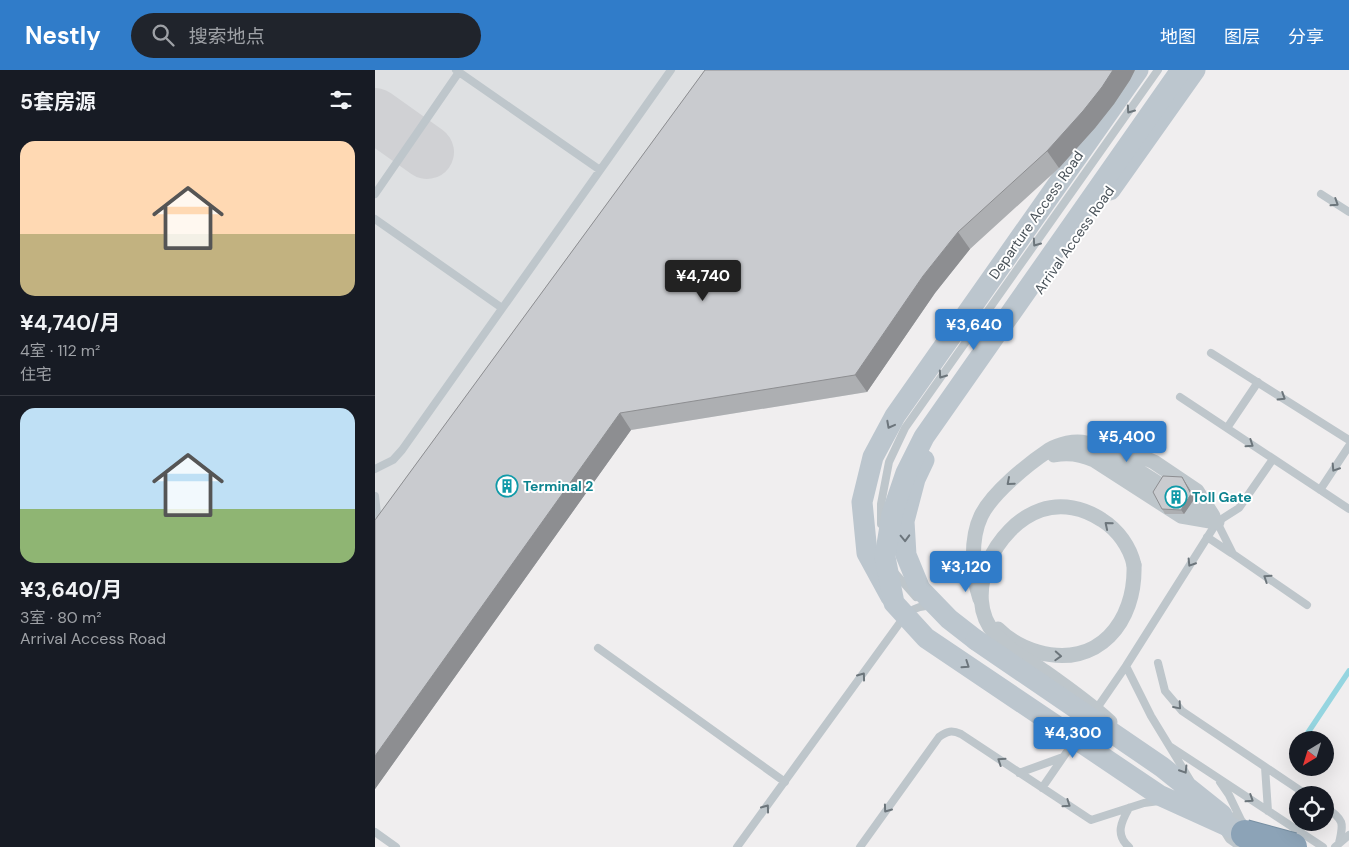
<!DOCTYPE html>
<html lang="zh">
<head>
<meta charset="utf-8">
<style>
	body { margin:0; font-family:"DM Sans","Noto Sans SC",sans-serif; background:#20242c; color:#f1f3f6; height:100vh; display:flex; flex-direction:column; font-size:19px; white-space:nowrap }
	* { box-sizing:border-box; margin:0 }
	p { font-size:16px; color:#9ea1a6 }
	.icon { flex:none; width:28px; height:28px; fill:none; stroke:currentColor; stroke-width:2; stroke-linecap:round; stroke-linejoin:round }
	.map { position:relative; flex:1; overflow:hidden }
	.side { display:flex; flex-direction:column; background:#171b24; width:375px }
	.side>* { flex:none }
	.needle { width:32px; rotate:218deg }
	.fabs { position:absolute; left:914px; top:661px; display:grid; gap:10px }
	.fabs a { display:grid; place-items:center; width:45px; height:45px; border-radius:50%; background:#171b24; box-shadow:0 5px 20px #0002; font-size:25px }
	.price { position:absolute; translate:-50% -42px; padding:0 11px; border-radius:5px; background:#307cc9; color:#fff; font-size:16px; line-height:32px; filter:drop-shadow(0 1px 2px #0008) }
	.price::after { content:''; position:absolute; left:50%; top:30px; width:15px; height:11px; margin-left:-8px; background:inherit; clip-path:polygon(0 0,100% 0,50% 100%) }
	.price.on { background:#222; color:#fff }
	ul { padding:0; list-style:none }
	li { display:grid; align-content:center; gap:10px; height:265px; padding:0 20px }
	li+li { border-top:1px solid #363941 }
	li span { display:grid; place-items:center; height:155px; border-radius:15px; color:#555 }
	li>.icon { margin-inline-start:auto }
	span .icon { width:90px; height:90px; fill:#fffc; stroke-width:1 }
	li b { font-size:21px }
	h2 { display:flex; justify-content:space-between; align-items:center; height:60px; padding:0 20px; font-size:21px }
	header { display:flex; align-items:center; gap:30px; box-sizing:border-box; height:70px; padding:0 25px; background:#307cc9; color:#fff }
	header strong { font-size:24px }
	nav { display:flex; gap:28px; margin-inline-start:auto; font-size:18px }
	.search { width:350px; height:45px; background:#20242c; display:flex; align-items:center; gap:12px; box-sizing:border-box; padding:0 18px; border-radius:28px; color:#9ea1a6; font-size:19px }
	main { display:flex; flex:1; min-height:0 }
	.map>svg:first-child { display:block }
	.airport { fill:#dee0e2 }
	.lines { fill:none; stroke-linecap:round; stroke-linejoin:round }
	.stream { stroke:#95d5e0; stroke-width:5.5 }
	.taxiway { stroke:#d0d1d4; stroke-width:54 }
	.lane { stroke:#bec6cb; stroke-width:8 }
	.street { stroke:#bec6cb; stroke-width:15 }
	.secondary { stroke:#bcc6ce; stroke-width:21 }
	.highway-bridge-casing { stroke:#778fa2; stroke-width:30; stroke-linecap:butt }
	.street-bridge { stroke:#bec6cb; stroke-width:15 }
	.secondary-bridge { stroke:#bcc6ce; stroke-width:21 }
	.highway-bridge { stroke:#8ca3b7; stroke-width:28 }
	.wall { fill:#adafb2 }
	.shaded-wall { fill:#8d8e91 }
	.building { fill:#c9cbcf; stroke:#8d8e91 }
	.oneway { stroke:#6c757b }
	.oneway2 { stroke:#6c757c }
	.labels { text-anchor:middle; stroke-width:4; stroke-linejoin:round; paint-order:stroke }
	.street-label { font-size:14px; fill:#495259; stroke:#fff }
	.culture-label { font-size:14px; font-weight:bold; fill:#0d838f; stroke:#fff; text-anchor:start }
</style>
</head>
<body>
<header>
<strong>Nestly</strong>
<div class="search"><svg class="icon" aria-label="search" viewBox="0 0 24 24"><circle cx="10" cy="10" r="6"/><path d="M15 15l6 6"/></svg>搜索地点</div>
<nav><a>地图</a><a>图层</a><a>分享</a></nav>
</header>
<main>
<section class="side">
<h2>5套房源<svg class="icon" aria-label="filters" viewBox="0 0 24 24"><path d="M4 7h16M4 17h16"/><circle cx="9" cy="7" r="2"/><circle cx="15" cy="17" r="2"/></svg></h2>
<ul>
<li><span style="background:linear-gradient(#ffd9b3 60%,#c2b280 0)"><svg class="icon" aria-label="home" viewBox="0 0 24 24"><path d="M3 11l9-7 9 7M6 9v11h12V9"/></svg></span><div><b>¥4,740/月</b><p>4室 · 112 m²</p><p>住宅</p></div></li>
<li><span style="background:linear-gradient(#bfe0f5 65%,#8fb573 0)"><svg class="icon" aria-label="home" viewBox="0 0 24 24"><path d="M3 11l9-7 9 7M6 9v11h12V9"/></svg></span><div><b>¥3,640/月</b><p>3室 · 80 m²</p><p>Arrival Access Road</p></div></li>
</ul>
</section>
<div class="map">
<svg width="974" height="777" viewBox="0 0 974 777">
	<rect width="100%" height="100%" fill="#f0eeef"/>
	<path class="airport" d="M0,0H760L631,144L595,179L560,223L492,322L256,360L0,719Z"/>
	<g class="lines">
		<path class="stream" d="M928,670L974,601"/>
		<path class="taxiway" d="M0,45L52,82"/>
		<path class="lane" d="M81,0L225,100
			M0,124L84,2
			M946,124L974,142
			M0,149L127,238
			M836,283L974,370
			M805,327L974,439
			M852,358L883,312
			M0,399L18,390L27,380L296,0
			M945,420L974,376
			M0,426L3,452L0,456
			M842,452L858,484L932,535
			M506,454V434L514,392L530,358L783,0
			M832,467L856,483
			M519,502L541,527
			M223,578L410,712
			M783,593L790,621L807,641L932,725
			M751,596L776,646L815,710
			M796,677L948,777
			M890,697L893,741
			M644,703L688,687
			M845,712L854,725L866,750
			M667,718L751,596L842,452L864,438L898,389
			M950,737C969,750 969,752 964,773
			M754,738C746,752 740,765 754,777
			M848,743L866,750L872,757
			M849,761L854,769L865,777
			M0,762L21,777
			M362,777L529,547C536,540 541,537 551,536
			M485,777L564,667C572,661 577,660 586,664L716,750L769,733L784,731
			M960,777L974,765"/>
		<path class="street" d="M736,382L763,385L779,392L822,421L838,446
			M679,385C694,382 706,384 719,390L806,446L835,451
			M605,529C597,505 595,469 606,446C617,423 653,394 674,380C684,374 700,370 711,373C723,375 735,384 745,390C778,409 810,431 842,452
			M623,559C634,570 648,578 663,582C723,599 761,552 759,495"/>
		<path class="secondary" d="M735,120L820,0
			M549,390L540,409L529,451L531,485L545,519L574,549L601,570
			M516,527L492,483L487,432L498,387L520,346L763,0"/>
		<g class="highway-bridge-casing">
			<path id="highway-bridge" d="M870,764L918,777"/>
		</g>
		<path class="street-bridge" d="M735,652C713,632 690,616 666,599C650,588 632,579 620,564C586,525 620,456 666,440C687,433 709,438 727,450C743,460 755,477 759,495"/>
		<path class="secondary-bridge" d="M806,0L549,367L531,403L517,444L510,487L519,533L551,568L784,725L870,764
			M601,570L787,697L847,745"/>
		<use href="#highway-bridge" class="highway-bridge"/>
	</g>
	<path class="wall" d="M330,0H760L755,10L739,34L720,58L684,98L595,179L560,223L492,322L256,360L0,719V450Z
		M807,407L820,428L809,444H790L787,439Z"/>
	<path class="shaded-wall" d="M738,0H760L755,10L739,34L720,58L684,98L672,81Z
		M583,162L595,179L560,223L492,322L480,305L548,206Z
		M245,343L256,360L0,719V686Z
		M807,407L820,428L809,444L806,440Z"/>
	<path class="building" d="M330,0H738L727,17L708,41L672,81L583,162L548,206L480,305L245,343L0,686V450Z
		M788,406L807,407L816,424L806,440L787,439L778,422Z"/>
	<defs><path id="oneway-chevron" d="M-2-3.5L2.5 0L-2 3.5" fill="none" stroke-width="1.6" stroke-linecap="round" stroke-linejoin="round" transform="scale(1.25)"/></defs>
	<g class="oneway">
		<use href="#oneway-chevron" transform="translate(755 40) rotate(125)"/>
		<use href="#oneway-chevron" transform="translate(960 133) rotate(33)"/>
		<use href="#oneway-chevron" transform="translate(661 173) rotate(125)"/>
		<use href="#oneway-chevron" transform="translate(567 305) rotate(125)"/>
		<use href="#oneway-chevron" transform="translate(907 327) rotate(32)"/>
		<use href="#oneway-chevron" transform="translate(875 374) rotate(34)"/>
		<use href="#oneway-chevron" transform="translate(960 398) rotate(123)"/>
		<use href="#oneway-chevron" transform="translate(635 412) rotate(139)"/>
		<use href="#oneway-chevron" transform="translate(733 455) rotate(-140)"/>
		<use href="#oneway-chevron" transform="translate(816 493) rotate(122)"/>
		<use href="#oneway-chevron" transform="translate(892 508) rotate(-146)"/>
		<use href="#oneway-chevron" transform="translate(683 586) rotate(3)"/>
		<use href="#oneway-chevron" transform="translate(487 606) rotate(-54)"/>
		<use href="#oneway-chevron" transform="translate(803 636) rotate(49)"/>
		<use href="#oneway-chevron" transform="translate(626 691) rotate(-146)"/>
		<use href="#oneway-chevron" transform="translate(809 700) rotate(58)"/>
		<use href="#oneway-chevron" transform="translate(875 729) rotate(33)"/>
		<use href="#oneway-chevron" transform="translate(692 734) rotate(34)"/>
		<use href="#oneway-chevron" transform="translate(391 738) rotate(-54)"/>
		<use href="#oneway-chevron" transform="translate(512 739) rotate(126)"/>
	</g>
	<g class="oneway2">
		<use href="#oneway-chevron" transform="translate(515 355) rotate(118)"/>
		<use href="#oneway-chevron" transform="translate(530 468) rotate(88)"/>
		<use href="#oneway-chevron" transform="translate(591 595) rotate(34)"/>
	</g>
	<defs>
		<g id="building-ring" transform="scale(1.125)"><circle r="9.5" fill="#fff" stroke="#0f9aa8" stroke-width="1.5"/><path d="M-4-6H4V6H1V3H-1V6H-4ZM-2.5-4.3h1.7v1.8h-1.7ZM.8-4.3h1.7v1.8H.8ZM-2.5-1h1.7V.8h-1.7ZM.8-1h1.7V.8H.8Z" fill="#0f9aa8"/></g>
	</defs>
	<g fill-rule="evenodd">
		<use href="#building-ring" x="132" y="416"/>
		<use href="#building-ring" x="801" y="427"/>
	</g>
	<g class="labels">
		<g class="street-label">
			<text transform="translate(661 145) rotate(-55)" y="5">Departure Access Road</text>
			<text transform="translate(699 170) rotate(-55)" y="5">Arrival Access Road</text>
		</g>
		<g class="culture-label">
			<text x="148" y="421">Terminal 2</text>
			<text x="817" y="432">Toll Gate</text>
		</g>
	</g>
</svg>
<div class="fabs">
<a><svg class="needle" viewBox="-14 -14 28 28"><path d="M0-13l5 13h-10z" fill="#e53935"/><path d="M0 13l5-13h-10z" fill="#9ea1a6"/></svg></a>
<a><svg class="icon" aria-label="locate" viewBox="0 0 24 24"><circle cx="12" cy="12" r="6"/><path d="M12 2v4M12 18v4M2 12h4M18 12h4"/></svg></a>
</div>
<b class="price on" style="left:328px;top:232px">¥4,740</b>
<b class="price" style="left:599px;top:281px">¥3,640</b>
<b class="price" style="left:752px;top:393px">¥5,400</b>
<b class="price" style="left:591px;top:523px">¥3,120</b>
<b class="price" style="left:698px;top:689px">¥4,300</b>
</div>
</main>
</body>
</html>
